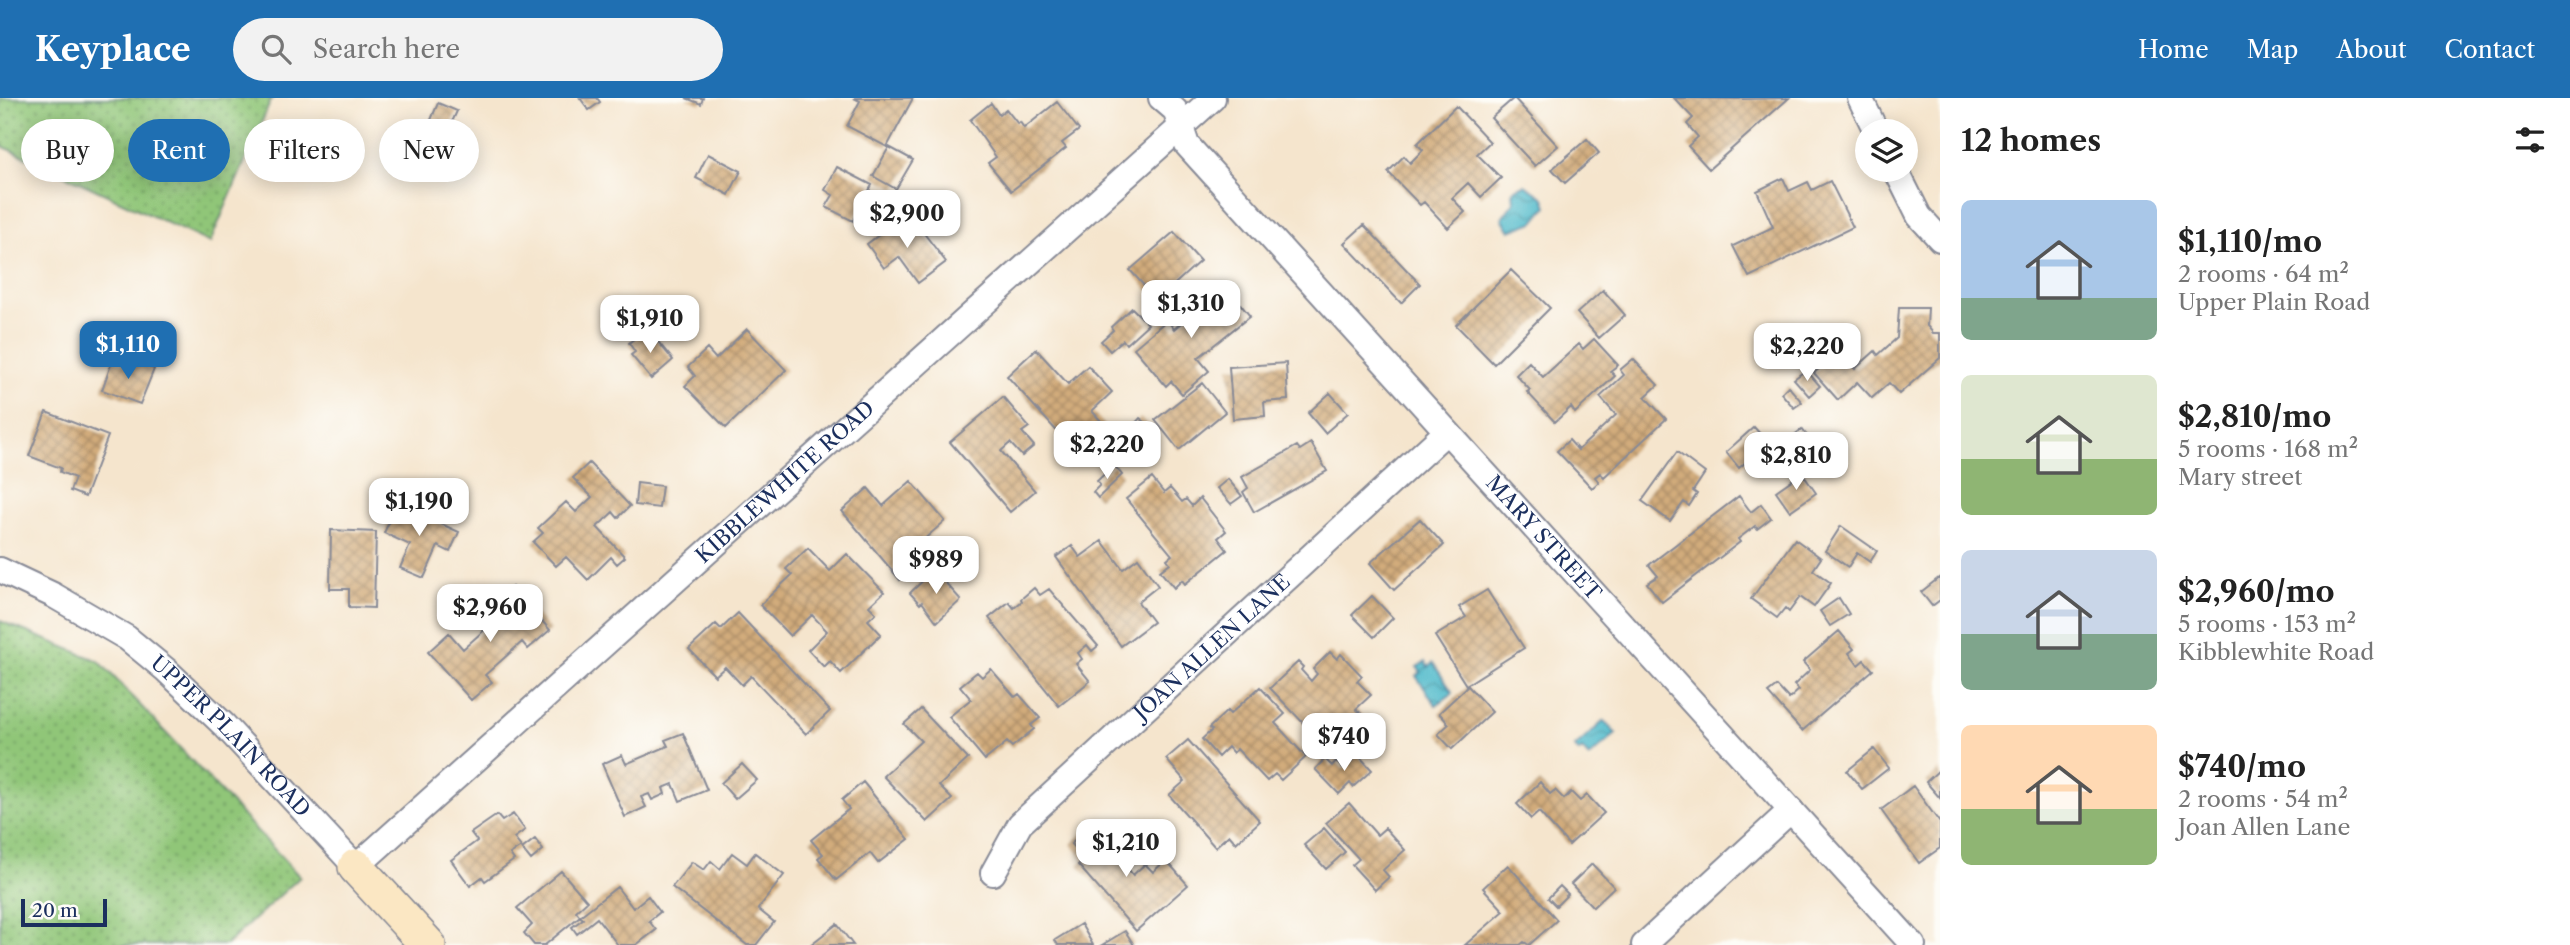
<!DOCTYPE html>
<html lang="en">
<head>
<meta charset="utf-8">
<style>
	body { margin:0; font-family:"Libre Caslon Text",serif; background:#f2f2f2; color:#222; height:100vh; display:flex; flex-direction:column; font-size:26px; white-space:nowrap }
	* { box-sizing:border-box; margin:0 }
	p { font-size:23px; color:#767676 }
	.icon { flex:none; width:38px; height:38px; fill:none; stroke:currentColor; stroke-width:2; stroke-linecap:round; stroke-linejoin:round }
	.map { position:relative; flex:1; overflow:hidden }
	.panel { display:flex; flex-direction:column; background:#fff; width:630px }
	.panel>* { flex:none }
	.hud { position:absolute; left:21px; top:21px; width:665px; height:63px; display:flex; gap:14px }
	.controls { position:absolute; left:1855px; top:21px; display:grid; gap:14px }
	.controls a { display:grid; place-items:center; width:63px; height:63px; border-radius:50%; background:#fff; box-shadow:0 4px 18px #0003; font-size:35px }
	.scale { position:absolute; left:21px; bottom:18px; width:86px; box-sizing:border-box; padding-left:7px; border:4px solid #1b2f5e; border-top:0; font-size:19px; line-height:24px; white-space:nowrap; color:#1b2f5e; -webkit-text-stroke:5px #fdfcf7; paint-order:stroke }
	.price { position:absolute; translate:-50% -60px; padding:0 16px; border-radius:14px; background:#fff; color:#222; font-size:23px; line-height:46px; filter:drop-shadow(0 2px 4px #0008) }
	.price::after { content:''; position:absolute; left:50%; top:42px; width:21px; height:16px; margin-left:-10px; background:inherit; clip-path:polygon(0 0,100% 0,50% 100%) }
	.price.selected { background:#1f6fb2; color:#fff }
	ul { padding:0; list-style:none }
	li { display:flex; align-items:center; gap:21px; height:175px; padding:0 21px }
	li span { display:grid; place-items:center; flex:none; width:196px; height:140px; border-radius:10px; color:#555 }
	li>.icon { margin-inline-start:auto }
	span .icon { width:84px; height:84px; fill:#fffc; stroke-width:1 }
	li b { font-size:30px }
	h2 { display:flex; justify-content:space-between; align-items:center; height:84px; padding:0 21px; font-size:30px }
	.tag { padding:0 24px; border-radius:32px; background:#fff; box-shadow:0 4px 18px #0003; font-size:24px; line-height:63px }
	.tag.selected { background:#1f6fb2; color:#fff }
	header { display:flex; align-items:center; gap:42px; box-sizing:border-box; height:98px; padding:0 35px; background:#1f6fb2; color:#fff }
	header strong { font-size:33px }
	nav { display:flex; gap:38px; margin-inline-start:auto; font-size:24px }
	.search { width:490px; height:63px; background:#f2f2f2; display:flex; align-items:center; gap:18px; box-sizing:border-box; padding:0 24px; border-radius:38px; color:#767676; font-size:26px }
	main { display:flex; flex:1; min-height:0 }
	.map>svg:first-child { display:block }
	.grass { fill:url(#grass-dots); stroke:#567a6b; stroke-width:2 }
	.water { fill:url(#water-waves); stroke:#347494; stroke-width:2 }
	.building { fill:url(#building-cross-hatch) }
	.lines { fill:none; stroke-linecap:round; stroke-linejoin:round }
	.street-casing { stroke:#888a96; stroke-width:28 }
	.secondary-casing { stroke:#888a96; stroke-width:38 }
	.street { stroke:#fff; stroke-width:24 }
	.secondary { stroke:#fbe7c3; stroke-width:35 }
	.labels { text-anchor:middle; stroke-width:5; stroke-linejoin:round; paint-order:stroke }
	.street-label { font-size:21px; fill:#1b2f5e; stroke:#fdfcf7 }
</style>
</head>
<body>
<header>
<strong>Keyplace</strong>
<div class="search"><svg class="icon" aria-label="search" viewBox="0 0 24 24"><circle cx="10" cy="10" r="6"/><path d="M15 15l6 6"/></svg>Search here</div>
<nav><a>Home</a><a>Map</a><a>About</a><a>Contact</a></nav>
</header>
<main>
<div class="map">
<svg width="1940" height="847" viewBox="0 0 1940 847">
	<defs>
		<pattern id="grass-dots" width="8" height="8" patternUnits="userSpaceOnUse" patternTransform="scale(1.75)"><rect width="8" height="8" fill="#90c678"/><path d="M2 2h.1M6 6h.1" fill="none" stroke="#75a166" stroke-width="1.8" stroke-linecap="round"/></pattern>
		<pattern id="water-waves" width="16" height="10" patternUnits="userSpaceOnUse" patternTransform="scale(1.75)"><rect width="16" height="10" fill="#4eb9ca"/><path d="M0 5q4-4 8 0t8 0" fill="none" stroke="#4097a7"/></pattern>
		<pattern id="building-cross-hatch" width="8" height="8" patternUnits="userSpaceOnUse" patternTransform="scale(1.75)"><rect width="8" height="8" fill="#d2ac7b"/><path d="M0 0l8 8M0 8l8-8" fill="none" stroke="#aa8c68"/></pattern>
	</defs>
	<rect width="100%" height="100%" fill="#fdfcf7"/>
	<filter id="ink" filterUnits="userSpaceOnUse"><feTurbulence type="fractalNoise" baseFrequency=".0143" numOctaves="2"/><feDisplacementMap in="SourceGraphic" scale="14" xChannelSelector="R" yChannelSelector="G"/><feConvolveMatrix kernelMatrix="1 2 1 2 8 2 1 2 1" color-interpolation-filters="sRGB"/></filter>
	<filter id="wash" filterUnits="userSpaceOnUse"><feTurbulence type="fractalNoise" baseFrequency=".00686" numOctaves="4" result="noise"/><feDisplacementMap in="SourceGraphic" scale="28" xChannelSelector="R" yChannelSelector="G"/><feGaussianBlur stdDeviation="1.57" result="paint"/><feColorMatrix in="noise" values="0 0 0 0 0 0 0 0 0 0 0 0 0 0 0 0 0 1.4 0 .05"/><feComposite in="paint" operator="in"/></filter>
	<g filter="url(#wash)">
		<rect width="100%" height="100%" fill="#f5e5cd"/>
		<path class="grass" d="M0,0H272L210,145L0,47Z
			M0,523L99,563L300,779L226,847H0Z"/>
		<path class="water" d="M1525,87L1544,100L1547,108L1534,124L1510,133L1502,120L1514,104L1513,92Z
			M1425,564L1428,569L1433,565L1453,595L1436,607L1416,578L1421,574L1417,569Z
			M1604,623L1616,636L1589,659L1582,651L1579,654L1575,649Z"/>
		<g id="blocks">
			<path class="building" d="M580,0H597L600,4L589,12Z
				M686,0H703L701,6Z
				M854,0H913L887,49L847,28L860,3Z
				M1514,0L1558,48L1535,68L1491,20Z
				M1674,0L1738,1L1789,0L1709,71L1688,48L1698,39L1687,26L1693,20Z
				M1057,4L1079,32L1062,45L1066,50L1011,93L988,65L996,59L970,22L991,5L999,17L1006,11L1018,26L1020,24L1024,30Z
				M438,5L457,13L444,42L426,34Z
				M1456,8L1490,44L1477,56L1501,80L1481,99L1468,85L1452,100L1465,114L1448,130L1424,104L1420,107L1388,74L1404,58L1410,65L1423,52L1417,46Z
				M1587,41L1599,55L1565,85L1552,71Z
				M889,49L913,62L896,91L873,78Z
				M708,56L741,73L729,97L696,80Z
				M837,69L872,87L853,123L826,109L833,97L825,92Z
				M1783,80L1789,93L1808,84L1812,92L1830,83L1853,129L1749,179L1733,148L1773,129L1757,93Z
				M899,122L906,132L916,125L946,164L918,185L899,159L884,170L867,146Z
				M1364,127L1420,186L1401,205L1344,145Z
				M1174,134L1200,163L1157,202L1130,172Z
				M1511,172L1550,210L1494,266L1456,227Z
				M1225,187L1250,218L1198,260L1209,273L1182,296L1171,283L1166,288L1134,250L1167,222L1174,231Z
				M1603,192L1625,217L1599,240L1577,215Z
				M1132,210L1148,226L1126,246L1123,242L1110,253L1101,243L1113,232L1111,229Z
				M1899,210H1928L1927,228L1933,235H1940V260L1899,296L1889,285L1872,300L1857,284L1838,302L1814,275L1839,253L1855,271L1875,253L1878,257L1897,240Z
				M747,231L786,272L726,330L685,288L695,278L688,269L707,251L716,261Z
				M641,235L649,244L655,240L673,262L651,281L631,257L635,254L629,245Z
				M1594,241L1618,267L1610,273L1615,278L1575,315L1571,309L1555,324L1527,294L1530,292L1516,277L1529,264L1543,279L1579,246L1583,251Z
				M1036,251L1068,286L1088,268L1112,294L1092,313L1110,333L1081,360L1007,278Z
				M113,261L131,269L133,263L154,271L140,306L102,292Z
				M1633,261L1658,287L1645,299L1666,321L1604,379L1600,375L1595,379L1599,384L1592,390L1557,353L1569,342L1578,352L1616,317L1600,299L1624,277L1620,272Z
				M1286,265L1288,302L1264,304L1265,318L1233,321L1229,269Z
				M1806,272L1820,288L1809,298L1794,281Z
				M1202,285L1225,314L1179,352L1155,322Z
				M1788,288L1802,304L1794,310L1781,295Z
				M1330,295L1348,315L1325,335L1308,315Z
				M1003,299L1029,329L1022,334L1034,348L1022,358L1010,345L1001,353L1035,393L1010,414L950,344Z
				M46,314L108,338L85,399L70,393L75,380L60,374L61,370L29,358Z
				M1140,320L1150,328L1133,347L1124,338Z
				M1754,329L1768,345L1739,370L1726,354Z
				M1802,331L1815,349L1799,362L1786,344Z
				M1311,345L1327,373L1254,414L1243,394L1248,390L1242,379L1297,348L1300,352Z
				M1677,354L1705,375L1693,393L1697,396L1689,408L1684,404L1670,423L1642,403Z
				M589,365L630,408L618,420L613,414L597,429L625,459L617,466L611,459L588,482L566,459L556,468L533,444L543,435L538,430L566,404L576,414L592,399L573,380Z
				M1114,367L1122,377L1098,400L1093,394L1100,387L1097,383Z
				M1802,375L1816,395L1790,413L1776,393Z
				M1152,380L1164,395L1170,390L1182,404L1186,401L1192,408L1200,400L1226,433L1218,440L1227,452L1185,486L1182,482L1174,490L1160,473L1170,465L1167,461L1172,457L1126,401Z
				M1228,381L1242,398L1231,406L1217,390Z
				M911,383L945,423L922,443L931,454L900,482L842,413L868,390L883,408Z
				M637,385L662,388L659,410L635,407Z
				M1739,398L1751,414L1761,406L1771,420L1757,431L1755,428L1738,441L1740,444L1662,504L1647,485L1658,478L1649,467Z
				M397,406L459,434L450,454L438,448L424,480L400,470L410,447L384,435Z
				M1420,421L1444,447L1394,492L1370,465Z
				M1841,428L1877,453L1870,464L1857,455L1848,469L1825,453Z
				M331,432L376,434L374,510L349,509V491H330Z
				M1795,441L1821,460L1813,472L1831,485L1814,509L1800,499L1789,514L1785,510L1777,520L1751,501Z
				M1102,443L1123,471L1138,460L1158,488L1138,504L1153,524L1121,548L1056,459L1072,448L1080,459Z
				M808,450L830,473L847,456L884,494L869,508L876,515L868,522L881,536L841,575L830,563L824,569L808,552L827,533L812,517L790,538L760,507L792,477L786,471Z
				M934,472L961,502L937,524L922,504L920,506L910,495Z
				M1940,479V502L1932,508L1921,494Z
				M512,489L550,532L528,551L522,544L485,577L492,584L471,602L428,554L449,535L463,551L500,518L490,508Z
				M1034,490L1040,497L1049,491L1098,548L1092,553L1087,547L1078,555L1082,561L1076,566L1090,583L1059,608L989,520L1009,504L1014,510L1022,503L1021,501Z
				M1487,492L1524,550L1466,587L1435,538L1466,519L1459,509Z
				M1372,498L1393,520L1374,539L1352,517Z
				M1839,500L1849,516L1830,528L1820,513Z
				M738,515L830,613L806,636L751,578L742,587L725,569L715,578L689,551L716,526L721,531Z
				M1839,533L1854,551L1849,555L1858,567L1864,562L1873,572L1802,633L1768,595L1777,588L1789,601L1799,592L1794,587L1810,572L1803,564Z
				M1330,554L1337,561L1341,556L1362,578L1357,583L1371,597L1356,611L1364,618L1327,650L1270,590L1298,564L1303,569L1301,572L1311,583L1317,576L1313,571Z
				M991,571L1015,599L1019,596L1040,620L1031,627L1034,631L1012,649L1007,644L985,662L949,619L971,601L960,588L977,574L982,579Z
				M1468,588L1492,614L1452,651L1438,636L1449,626L1439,615Z
				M1260,589L1285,616L1275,625L1306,659L1281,682L1275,676L1267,683L1237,651L1233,655L1228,649L1218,659L1202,641L1212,632L1209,630L1227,613L1230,616Z
				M921,611L968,661L939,688L952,701L927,724L883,678L921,643L904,626Z
				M683,635L707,692L680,703L673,686L663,690L665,696L652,702L649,696L641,699L646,709L625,719L602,666L622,657L626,666L668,648L665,642Z
				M1188,642L1260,723L1236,745L1229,737L1215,749L1169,697L1185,683L1166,661Z
				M1874,651L1889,670L1862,691L1847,673Z
				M1358,657L1372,672L1353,689L1350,685L1339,696L1315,671L1325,661L1332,668L1336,663L1343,671Z
				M742,666L757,682L735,701L721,685Z
				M1940,671V700L1926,684Z
				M863,684L909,741L878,765L870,755L836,782L818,760L823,756L811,742L849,711L842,702Z
				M1540,684L1550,696L1555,692L1564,701L1571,694L1580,703L1587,697L1604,715L1569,747L1539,714L1531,721L1517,706Z
				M1913,688L1940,725V750L1919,765L1881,712Z
				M1349,705L1377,737L1385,730L1405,752L1383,772L1389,779L1375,792L1352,767L1359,761L1326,725Z
				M513,716L525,732L514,740L521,749L510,756L514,762L485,783L482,779L470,788L451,762L477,743L471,735L497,717L502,723Z
				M1096,724L1121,753L1116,757L1133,777L1145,766L1153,774L1166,762L1188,787L1136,833L1078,767L1084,761L1071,746Z
				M1324,730L1345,754L1326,771L1304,747Z
				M535,741L543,752L531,762L522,751Z
				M732,755L747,766L755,755L784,777L758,811L774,824L756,847H747L672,789L692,764L704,772L711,763L720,771Z
				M1592,766L1614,789L1593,809L1571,786Z
				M1508,767L1557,822L1529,847L1524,844L1520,847H1465L1504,813L1483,790Z
				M561,773L587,803L576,813L580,818L545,847H534L524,835L532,827L517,810Z
				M1560,788L1568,796L1556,808L1548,800Z
				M617,789L633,810L648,798L660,814L649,823L656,832L636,847H618L597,820L577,836L572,829L583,821L580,818Z
				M837,826L853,847H810Z
				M1081,826L1093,847H1058L1055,842Z
				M1125,833L1134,847H1102Z"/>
		</g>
	</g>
	<g filter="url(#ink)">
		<use href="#blocks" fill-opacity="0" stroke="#888a96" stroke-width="2"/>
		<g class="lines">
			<g class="street-casing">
				<g id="street">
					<path id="s1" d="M1161,0L1175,12L1187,47L1913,847"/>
					<path d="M1860,0L1876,33"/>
					<path d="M1896,72L1919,118L1940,141"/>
					<path id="s2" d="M0,472L53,497L127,540L166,572L224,627L356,769L1213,0"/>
					<path id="s3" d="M993,775L1020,726L1446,334"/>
					<path d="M1644,847L1791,712"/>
				</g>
			</g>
			<g class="secondary-casing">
				<path id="secondary" d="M356,769L428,847"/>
			</g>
			<use href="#street" class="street"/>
			<use href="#secondary" class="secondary"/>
		</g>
	</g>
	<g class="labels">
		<g class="street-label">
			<text dy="7" stroke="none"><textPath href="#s2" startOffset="1045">KIBBLEWHITE ROAD</textPath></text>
			<text dy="7" stroke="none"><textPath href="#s1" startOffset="586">MARY STREET</textPath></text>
			<text dy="7" stroke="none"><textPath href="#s3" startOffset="317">JOAN ALLEN LANE</textPath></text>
			<text dy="7" stroke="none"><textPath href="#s2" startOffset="287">UPPER PLAIN ROAD</textPath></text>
		</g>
	</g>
</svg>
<div class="controls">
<a><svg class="icon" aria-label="layers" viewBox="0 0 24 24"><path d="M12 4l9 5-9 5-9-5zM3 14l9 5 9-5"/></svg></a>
</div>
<div class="scale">20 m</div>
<b class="price" style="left:907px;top:152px">$2,900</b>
<b class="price" style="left:1191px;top:242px">$1,310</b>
<b class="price" style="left:650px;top:257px">$1,910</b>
<b class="price selected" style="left:128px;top:283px">$1,110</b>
<b class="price" style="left:1807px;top:285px">$2,220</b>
<b class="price" style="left:1107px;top:383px">$2,220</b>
<b class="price" style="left:1796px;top:394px">$2,810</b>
<b class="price" style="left:419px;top:440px">$1,190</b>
<b class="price" style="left:936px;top:498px">$989</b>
<b class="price" style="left:490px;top:546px">$2,960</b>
<b class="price" style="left:1344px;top:675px">$740</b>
<b class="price" style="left:1126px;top:781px">$1,210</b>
<div class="hud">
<a class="tag">Buy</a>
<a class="tag selected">Rent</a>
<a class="tag">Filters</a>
<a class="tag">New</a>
</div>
</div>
<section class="panel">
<h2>12 homes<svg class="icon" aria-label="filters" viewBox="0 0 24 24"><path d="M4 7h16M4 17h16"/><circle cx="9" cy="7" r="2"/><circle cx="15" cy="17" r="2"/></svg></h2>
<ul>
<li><span style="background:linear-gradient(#a9c7e8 70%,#7fa58c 0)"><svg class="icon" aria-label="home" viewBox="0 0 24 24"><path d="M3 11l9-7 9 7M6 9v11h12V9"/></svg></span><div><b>$1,110/mo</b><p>2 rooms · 64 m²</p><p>Upper Plain Road</p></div></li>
<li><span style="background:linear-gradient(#dfe7d0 60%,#8fb573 0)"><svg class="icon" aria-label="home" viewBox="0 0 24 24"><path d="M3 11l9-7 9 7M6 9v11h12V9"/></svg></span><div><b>$2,810/mo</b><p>5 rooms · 168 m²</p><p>Mary street</p></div></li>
<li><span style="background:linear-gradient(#c9d6e8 60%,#7fa58c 0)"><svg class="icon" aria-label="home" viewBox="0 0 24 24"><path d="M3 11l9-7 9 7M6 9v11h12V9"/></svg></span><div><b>$2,960/mo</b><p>5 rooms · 153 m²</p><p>Kibblewhite Road</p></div></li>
<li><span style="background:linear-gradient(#ffd9b3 60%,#8fb573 0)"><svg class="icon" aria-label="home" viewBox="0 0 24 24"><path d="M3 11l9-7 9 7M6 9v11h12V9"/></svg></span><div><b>$740/mo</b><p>2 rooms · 54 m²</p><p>Joan Allen Lane</p></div></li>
</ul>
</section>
</main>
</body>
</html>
